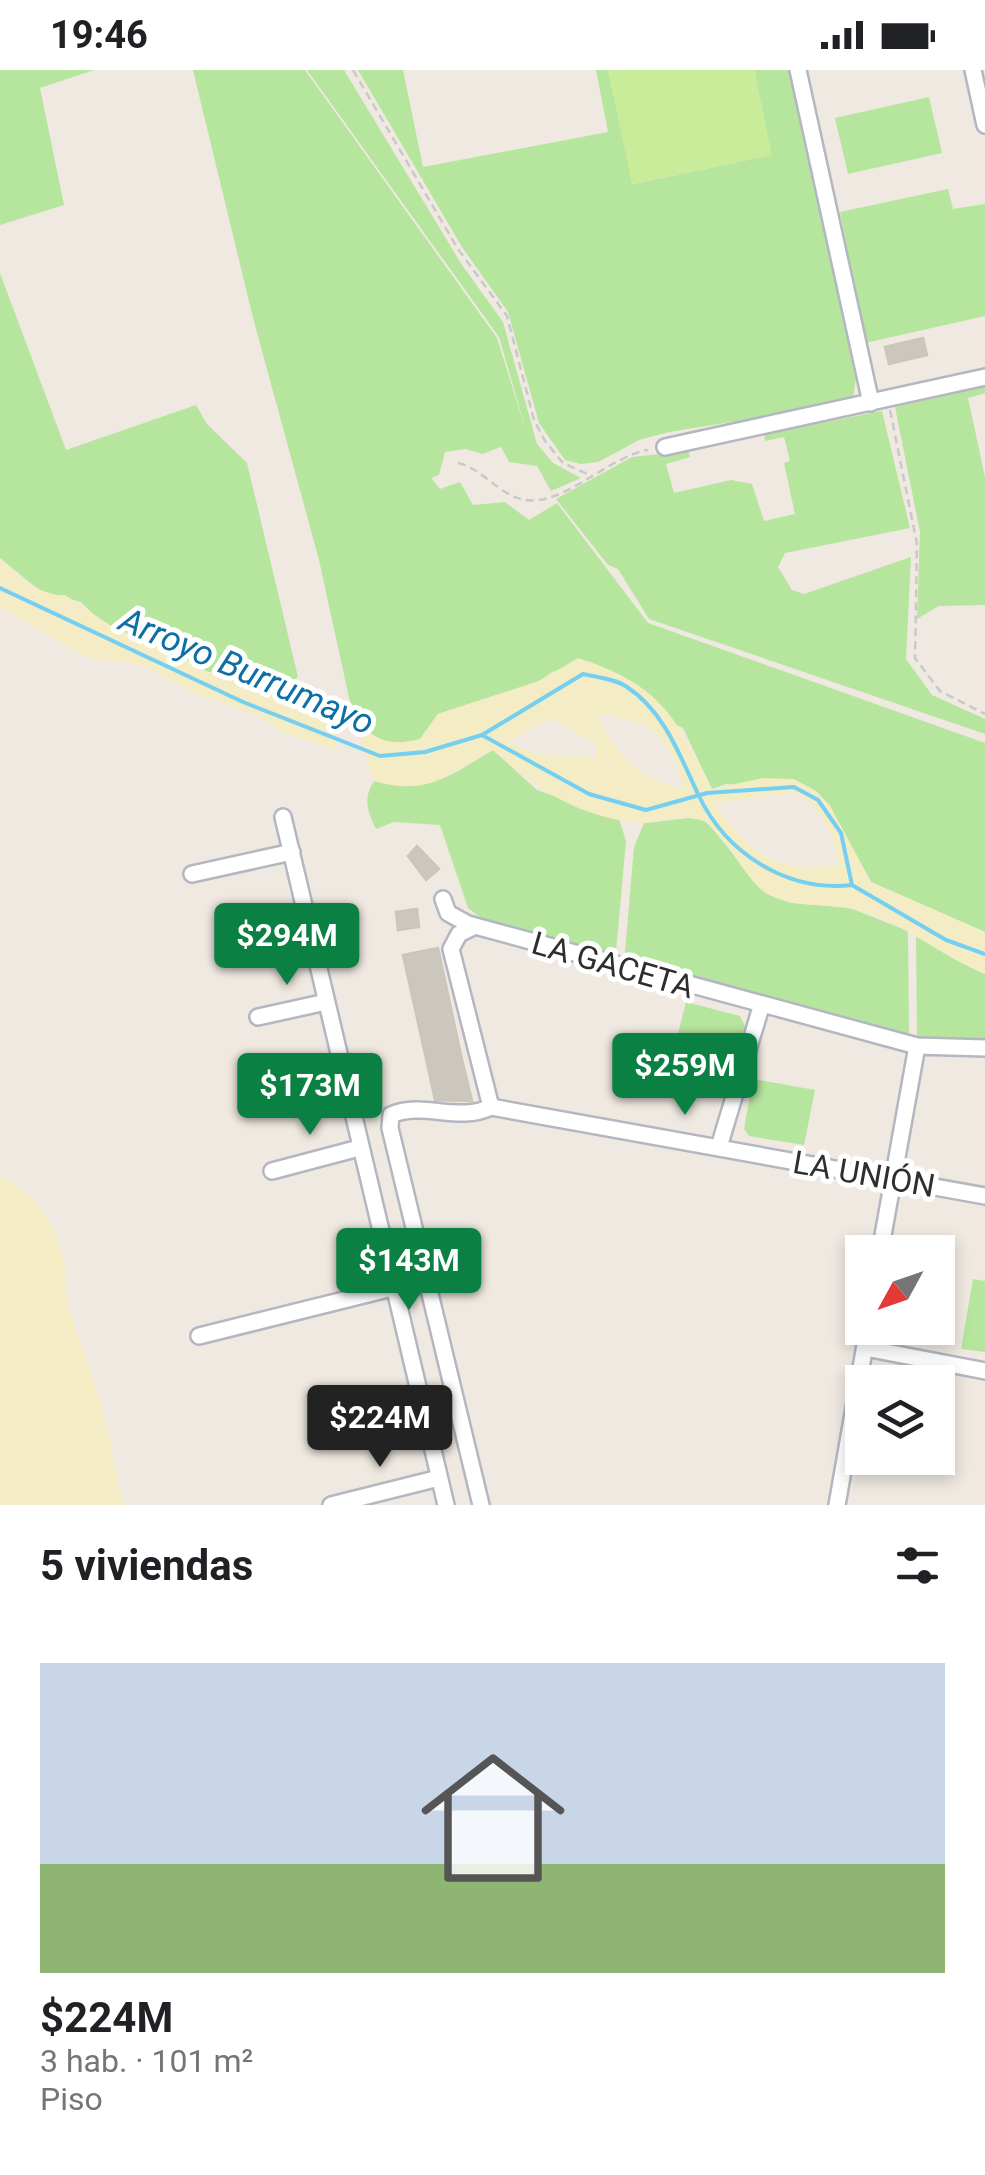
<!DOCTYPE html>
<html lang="es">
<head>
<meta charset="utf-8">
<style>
	body { margin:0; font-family:Roboto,sans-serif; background:#f6f6f6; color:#202124; height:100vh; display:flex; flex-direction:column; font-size:38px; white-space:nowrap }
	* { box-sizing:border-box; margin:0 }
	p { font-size:32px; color:#757577 }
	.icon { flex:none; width:55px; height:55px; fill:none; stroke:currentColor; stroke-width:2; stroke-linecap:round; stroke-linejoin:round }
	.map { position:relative; height:1435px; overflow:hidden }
	.side { display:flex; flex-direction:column; background:#fff; flex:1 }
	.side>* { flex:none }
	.needle { width:65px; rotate:230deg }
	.tools { position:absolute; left:845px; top:1165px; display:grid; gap:20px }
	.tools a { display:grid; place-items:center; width:110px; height:110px; border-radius:0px; background:#fff; box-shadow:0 5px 15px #0003; font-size:50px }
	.price { position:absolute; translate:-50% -85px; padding:0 22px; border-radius:10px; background:#0b8043; color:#fff; font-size:32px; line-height:65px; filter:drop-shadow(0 2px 5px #0008) }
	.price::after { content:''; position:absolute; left:50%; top:60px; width:30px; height:22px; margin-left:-15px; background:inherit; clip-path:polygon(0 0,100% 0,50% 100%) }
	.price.selected { background:#222; color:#fff }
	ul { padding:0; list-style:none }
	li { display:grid; align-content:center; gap:20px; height:530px; padding:0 40px }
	li span { display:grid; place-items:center; height:310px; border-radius:0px; color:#555 }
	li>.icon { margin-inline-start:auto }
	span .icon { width:180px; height:180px; fill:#fffc; stroke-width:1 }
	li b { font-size:42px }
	h2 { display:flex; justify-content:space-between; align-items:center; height:120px; padding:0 40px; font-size:42px }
	.status { display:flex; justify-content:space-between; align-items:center; height:70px; padding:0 50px; background:#fff; direction:ltr }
	.status svg { height:28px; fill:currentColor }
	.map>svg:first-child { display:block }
	.green { fill:#b6e59e }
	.sand { fill:#f3ecc5; fill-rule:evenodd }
	.pitch { fill:#c9ec9a }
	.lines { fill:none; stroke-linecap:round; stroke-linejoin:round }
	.stream { stroke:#75cff0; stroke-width:4 }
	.building { fill:#cbc7bf; stroke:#cbc5ba; stroke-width:2.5 }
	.minor-casing { stroke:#b4b7c1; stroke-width:20 }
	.path { stroke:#c9c9c9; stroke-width:2.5; stroke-dasharray:8 5; stroke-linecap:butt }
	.minor { stroke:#fff; stroke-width:15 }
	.labels { text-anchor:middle; stroke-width:10; stroke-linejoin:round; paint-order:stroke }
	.street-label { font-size:32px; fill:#2e2e2e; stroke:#fff }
	.water-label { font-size:35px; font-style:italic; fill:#0d6fa3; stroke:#fff }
</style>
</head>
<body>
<div class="status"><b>19:46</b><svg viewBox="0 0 49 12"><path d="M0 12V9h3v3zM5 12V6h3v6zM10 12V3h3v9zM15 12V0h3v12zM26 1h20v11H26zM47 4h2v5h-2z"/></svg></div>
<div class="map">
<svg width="985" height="1435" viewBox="0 0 985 1435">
	<rect width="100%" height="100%" fill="#efe9e1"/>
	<path class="green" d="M0,0H94L40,18L64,135L0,155Z
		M193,0H305L497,268L527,364L499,267L307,0H344L462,195L503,252L537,374L553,393L581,408L551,421L537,396L509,392L501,377L482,384L466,379L445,382L439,405L431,408L440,419L460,412L473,435L505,432L529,450L557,433L648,553L985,673V862L871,812L830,736L816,721L726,714L712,719L683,658L554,601L539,611L438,644L420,669L391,676L372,667L353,646L319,490L253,248Z
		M358,0H403L423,97L608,62L596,0H608L633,114L771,85L754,0H789L856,309L853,328L837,335L669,362L639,370L598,392L581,394L565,390L539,353L508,242L462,177Z
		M929,27L942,83L848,104L835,48Z
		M948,119L953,139L985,134V246L865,273L840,142Z
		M0,203L66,380L196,335L207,354L247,393L298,607L285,618L272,607L208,602L157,573L138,570L97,548L81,532L39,520L0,488Z
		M985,316V323L968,328L985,407V535L939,536L917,549L920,462L895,337Z
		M882,341L910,458L785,483L778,497L792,520L804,524L911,487L906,589L932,625L985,649V664L649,549L618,499L608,495L556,429L632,387L688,381L690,387L666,394L674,423L731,410L752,414L764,451L795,444L784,393L790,391L784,367L765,371L764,364Z
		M493,680L537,720L619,749L626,771L615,892L487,852L468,838L440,755L394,752L376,759C367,741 363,728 374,711C427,726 449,706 493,680Z
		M689,748L706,751L765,823L791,833L850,838L908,861L909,968L624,894L634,777L644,753Z
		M916,865L985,904V973L917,969Z
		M686,932L740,946L745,956L731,1005L672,988Z
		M753,1009L815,1020L804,1075L749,1066L744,1059Z
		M973,1209L985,1211V1282L961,1279Z"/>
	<path class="sand" d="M0,488C17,504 42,528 65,525L117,560L157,572L208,602L272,607L285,618L308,621L313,635L325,638L337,681L282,662L258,646L194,623L143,596L86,587L0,537Z
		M578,588C659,614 676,646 712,719L763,708L794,709L816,721L830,736L871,812L985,862V904C937,885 900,848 848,838C822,833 790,838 766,823C745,810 720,756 701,750C681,744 660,754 640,753C578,747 538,720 493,680C448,704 428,727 374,711L352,646C375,670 387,677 420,669L438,644L539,611ZM597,644C655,653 666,662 684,719C642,712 613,683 597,644ZM550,648L597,675L595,687L537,684L509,672ZM796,723C823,738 832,767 840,795C777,803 749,785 715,733Z
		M0,1105L30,1125L55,1160L65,1195L67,1233L102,1335L124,1435H0Z"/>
	<path class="pitch" d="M608,0H754L772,85L632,114Z"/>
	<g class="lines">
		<path class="stream" d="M0,518L243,632L380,686L425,682L482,665L589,724L646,740L707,723L794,717L818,730L841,763L852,815L946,870L985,884
			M482,665L583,604C596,607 616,609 627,617C664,641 680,686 698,724C726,784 787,822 852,815"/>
	</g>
	<path class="building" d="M923,268L927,285L889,294L885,277Z
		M417,776L439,799L426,810L408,786Z
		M417,839L419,857L398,860L396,842Z
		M438,878L461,985L472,1031L435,1030L427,993L403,885Z"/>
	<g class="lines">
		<g class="minor-casing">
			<path id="minor" d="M798,0L871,333
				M973,0L985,55
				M665,377L985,307
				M283,747L446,1435
				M192,804L292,782
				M443,829L448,843L468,854L917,976L985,978
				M475,856L459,864L451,879L491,1037
				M258,947L326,932
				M719,1077L761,937
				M272,1101L359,1078
				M880,1182L917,976
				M199,1266L392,1218
				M865,1278L985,1301
				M331,1435L439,1408
				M481,1435L390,1058L391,1045C424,1031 458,1053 491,1037L985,1126
				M837,1435L868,1258"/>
		</g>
		<path class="path" d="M353,0L458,179L507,246L534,350L545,371L563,393L592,406
			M890,340L917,474L915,588L940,621L985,644
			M458,393C484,399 499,426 526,430C564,436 609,386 648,380"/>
		<use href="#minor" class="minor"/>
	</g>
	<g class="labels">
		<g class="street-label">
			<text transform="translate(613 895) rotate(16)" y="11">LA GACETA</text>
			<text transform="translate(864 1104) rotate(10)" y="11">LA UNIÓN</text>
		</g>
		<g class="water-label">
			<text transform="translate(247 601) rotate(23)" y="12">Arroyo Burrumayo</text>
		</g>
	</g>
</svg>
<div class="tools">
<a><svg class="needle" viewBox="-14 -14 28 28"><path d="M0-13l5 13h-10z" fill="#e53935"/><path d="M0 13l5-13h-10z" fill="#757577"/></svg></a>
<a><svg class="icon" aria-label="layers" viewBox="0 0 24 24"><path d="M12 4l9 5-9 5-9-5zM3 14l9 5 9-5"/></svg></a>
</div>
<b class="price" style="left:287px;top:918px">$294M</b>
<b class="price" style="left:685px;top:1048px">$259M</b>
<b class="price" style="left:310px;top:1068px">$173M</b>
<b class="price" style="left:409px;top:1243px">$143M</b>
<b class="price selected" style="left:380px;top:1400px">$224M</b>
</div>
<section class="side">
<h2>5 viviendas<svg class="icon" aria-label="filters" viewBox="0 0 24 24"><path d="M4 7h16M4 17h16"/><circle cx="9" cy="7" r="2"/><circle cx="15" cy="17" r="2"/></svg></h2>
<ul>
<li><span style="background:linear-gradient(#c9d6e8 65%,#8fb573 0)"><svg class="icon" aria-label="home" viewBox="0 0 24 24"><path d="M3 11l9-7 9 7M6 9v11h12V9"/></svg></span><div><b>$224M</b><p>3 hab. · 101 m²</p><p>Piso</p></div></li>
</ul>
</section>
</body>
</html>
